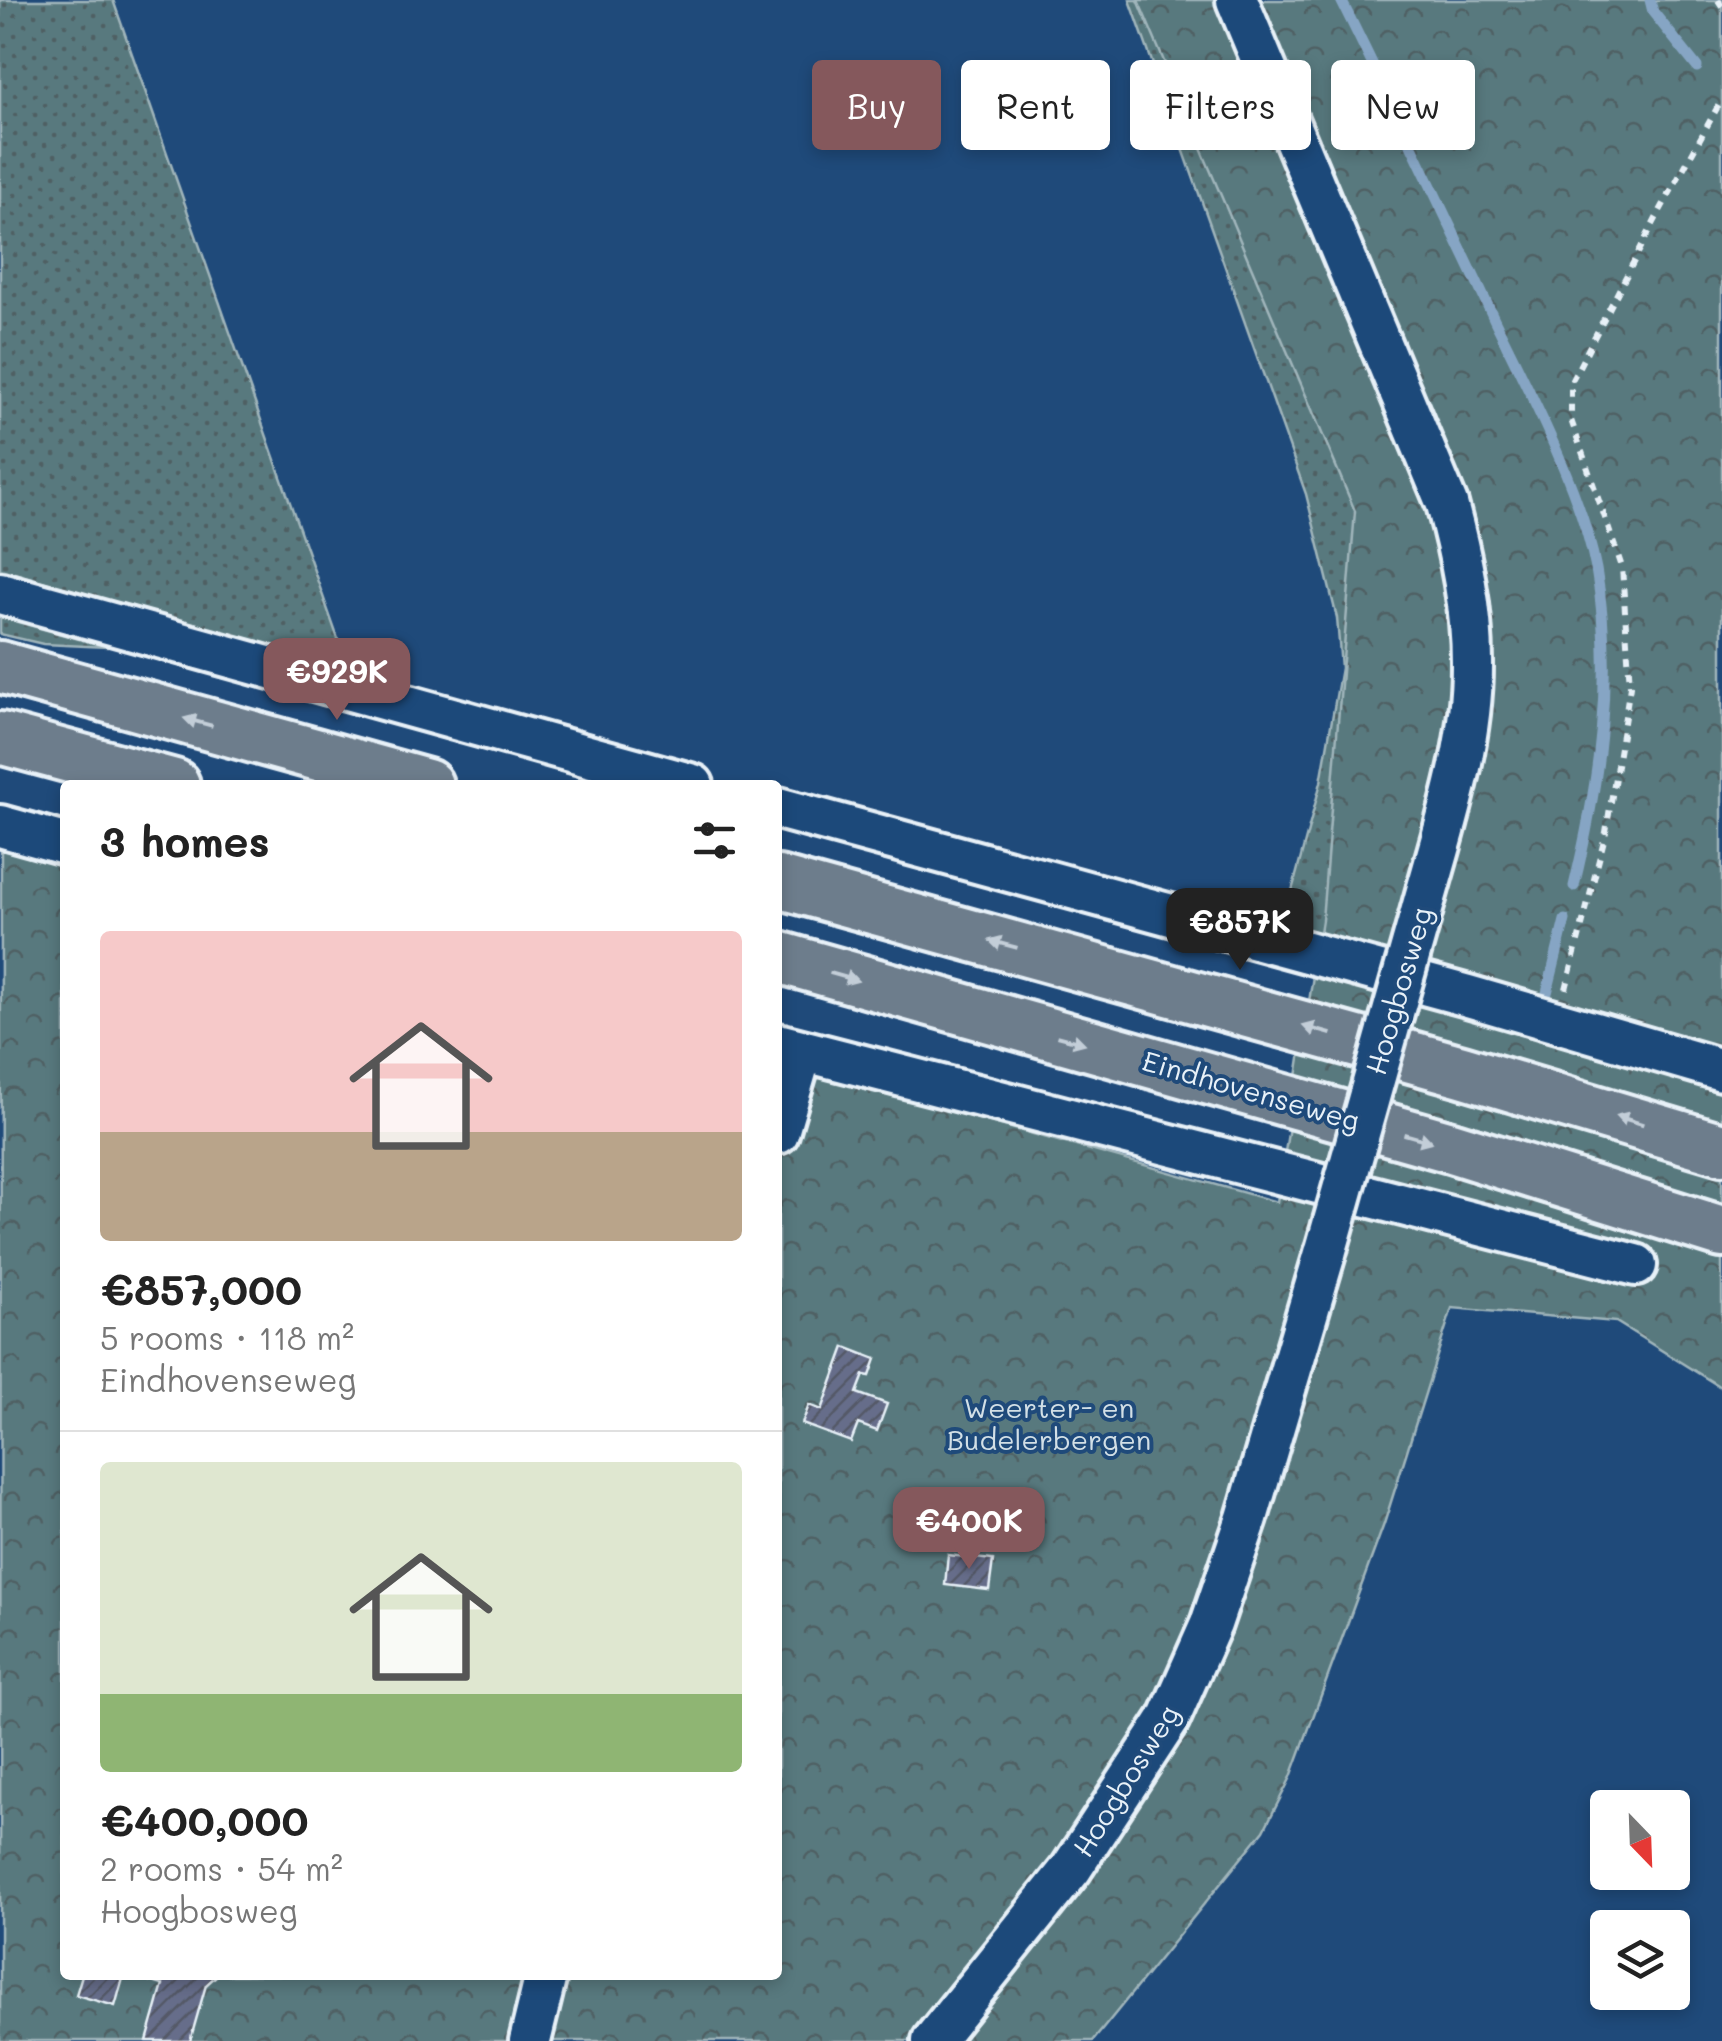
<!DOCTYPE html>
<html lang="en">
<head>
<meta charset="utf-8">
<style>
	body { margin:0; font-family:Mali,sans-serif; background:#f6f6f6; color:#222; height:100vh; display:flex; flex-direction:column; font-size:38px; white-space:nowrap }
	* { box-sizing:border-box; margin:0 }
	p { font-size:32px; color:#767676 }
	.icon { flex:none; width:55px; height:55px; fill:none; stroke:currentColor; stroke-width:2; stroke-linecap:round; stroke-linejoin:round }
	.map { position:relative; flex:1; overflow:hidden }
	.details { position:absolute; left:60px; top:780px; width:722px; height:1200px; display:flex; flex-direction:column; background:#fff; border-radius:10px; box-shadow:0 5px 15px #0003 }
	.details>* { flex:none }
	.top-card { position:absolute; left:812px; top:60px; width:758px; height:90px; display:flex; gap:20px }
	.needle { width:65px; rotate:157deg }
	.buttons { position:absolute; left:1590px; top:1790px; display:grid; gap:20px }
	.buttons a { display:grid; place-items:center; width:100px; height:100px; border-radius:10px; background:#fff; box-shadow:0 5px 15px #0003; font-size:50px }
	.price { position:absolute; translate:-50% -85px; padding:0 22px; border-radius:20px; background:#85585c; color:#fff; font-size:32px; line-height:65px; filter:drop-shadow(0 2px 5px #0008) }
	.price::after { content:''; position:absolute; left:50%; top:60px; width:30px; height:22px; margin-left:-15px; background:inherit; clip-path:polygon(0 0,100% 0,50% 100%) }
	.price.selected { background:#222; color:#fff }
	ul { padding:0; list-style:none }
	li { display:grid; align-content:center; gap:20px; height:530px; padding:0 40px }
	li+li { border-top:2px solid #e0e0e0 }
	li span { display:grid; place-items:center; height:310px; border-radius:10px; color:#555 }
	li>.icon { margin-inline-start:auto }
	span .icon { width:180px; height:180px; fill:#fffc; stroke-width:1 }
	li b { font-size:42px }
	h2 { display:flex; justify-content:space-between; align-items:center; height:120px; padding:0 40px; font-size:42px }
	.tag { padding:0 35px; border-radius:10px; background:#fff; box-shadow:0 5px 15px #0003; font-size:35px; line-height:90px }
	.tag.selected { background:#85585c; color:#fff }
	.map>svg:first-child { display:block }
	.grass { fill:url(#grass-dots); stroke:#a0b5bb; stroke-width:2.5 }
	.forest { fill:url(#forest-crowns); stroke:#a0b5bb; stroke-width:2.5 }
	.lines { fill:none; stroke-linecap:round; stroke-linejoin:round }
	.stream { stroke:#86a5c4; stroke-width:11 }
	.building { fill:url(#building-hatch); stroke:#e8f1f8; stroke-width:2.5 }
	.minor-casing { stroke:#e8f1f8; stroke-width:48 }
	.major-casing { stroke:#e8f1f8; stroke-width:58 }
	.path { stroke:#e8f1f8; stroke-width:6; stroke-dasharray:8 8; stroke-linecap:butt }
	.minor { stroke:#1f4a7a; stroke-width:40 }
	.major { stroke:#6d7d8c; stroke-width:50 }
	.minor-bridge-casing { stroke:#e8f1f8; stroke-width:48; stroke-linecap:butt }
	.minor-bridge { stroke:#1f4a7a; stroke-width:40 }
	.oneway { fill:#c3ced8 }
	.labels { text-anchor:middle; stroke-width:8; stroke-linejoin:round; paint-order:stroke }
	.street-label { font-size:28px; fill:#e8f1f8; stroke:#1f4a7a }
	.park-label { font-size:28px; fill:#d2dfe6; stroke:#1f4a7a }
</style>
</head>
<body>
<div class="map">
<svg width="1722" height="2041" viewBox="0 0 1722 2041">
	<defs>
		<pattern id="grass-dots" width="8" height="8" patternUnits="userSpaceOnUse" patternTransform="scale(2.5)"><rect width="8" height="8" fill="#58797e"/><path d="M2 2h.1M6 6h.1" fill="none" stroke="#4f6064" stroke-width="1.8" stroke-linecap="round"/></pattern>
		<pattern id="forest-crowns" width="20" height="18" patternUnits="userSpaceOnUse" patternTransform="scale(2.5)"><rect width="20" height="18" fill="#58797e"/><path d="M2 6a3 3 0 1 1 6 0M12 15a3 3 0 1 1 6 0" fill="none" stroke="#4f6064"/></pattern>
		<pattern id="building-hatch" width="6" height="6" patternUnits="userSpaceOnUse" patternTransform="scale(2.5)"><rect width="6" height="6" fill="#666d8a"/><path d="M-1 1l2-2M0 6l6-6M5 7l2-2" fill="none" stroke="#545967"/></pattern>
	</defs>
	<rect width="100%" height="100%" fill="#1f4a7a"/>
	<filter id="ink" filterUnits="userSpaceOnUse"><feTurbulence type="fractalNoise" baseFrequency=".01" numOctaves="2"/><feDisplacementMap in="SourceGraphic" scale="20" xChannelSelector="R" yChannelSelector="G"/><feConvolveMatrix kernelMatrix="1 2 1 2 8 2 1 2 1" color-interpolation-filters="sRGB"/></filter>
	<g filter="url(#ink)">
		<path class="grass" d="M0,0H113L349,670L0,569Z
			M1130,0H1228L1443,527L1390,957L1284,921L1321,782L1341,668L1337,618L1306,494Z
			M0,617L108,647L43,644L0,634Z"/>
		<path class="forest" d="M1138,0H1722V1388L1616,1322L1452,1308L1384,1524L1291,1777L1264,1830L1093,2041H0L1,846L65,863V1975H778V1063L1277,1202L1322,920L1355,511Z"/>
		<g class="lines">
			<path class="stream" d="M1341,0C1394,107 1445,215 1496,323C1531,395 1581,491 1596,569C1615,675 1599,783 1574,886
				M1650,0L1653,12L1697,67
				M1547,993L1565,920"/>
		</g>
		<path class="building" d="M845,1347L876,1359L870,1376L864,1375L857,1393L887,1404L877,1431L858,1424L851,1442L802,1424L809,1405L822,1410Z
			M948,1555L993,1560L989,1590L945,1585Z
			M82,1975H124L115,2006L76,1995Z
			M128,1975H217L206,1985L190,2041H147L163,1985Z"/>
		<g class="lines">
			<g class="minor-casing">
				<path id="minor" d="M1237,0L1447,504C1461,556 1472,608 1472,662C1473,750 1440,840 1418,924
					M0,593L693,785
					M778,808L1468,996L1722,1070
					M0,826L65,844
					M778,1044L1636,1265
					M778,1133L802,1051
					M530,2041L546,1975
					M933,2041L1071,1869L1169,1719L1211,1624L1247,1518L1326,1250"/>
			</g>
			<g class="major-casing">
				<path id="major" d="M0,667L427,785
					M0,738L174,785
					M778,882L1462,1071L1722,1149
					M778,957L1451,1147L1722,1232"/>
			</g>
			<path class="path" d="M1718,0L1722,6
				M1566,989L1606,832L1630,686L1622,567L1571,420V382L1660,211L1722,99"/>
			<use href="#minor" class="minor"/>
			<use href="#major" class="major"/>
			<g class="minor-bridge-casing">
				<path id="minor-bridge" d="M1326,1250L1418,924"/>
			</g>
			<use href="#minor-bridge" class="minor-bridge"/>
		</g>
		<defs><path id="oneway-solid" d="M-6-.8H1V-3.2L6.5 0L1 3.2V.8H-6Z" transform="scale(2.5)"/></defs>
		<g class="oneway">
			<use href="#oneway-solid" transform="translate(198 722) rotate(-165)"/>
			<use href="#oneway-solid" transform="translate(1003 944) rotate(-165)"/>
			<use href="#oneway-solid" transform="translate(844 977) rotate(16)"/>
			<use href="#oneway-solid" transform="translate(1317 1030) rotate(-164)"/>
			<use href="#oneway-solid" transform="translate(1071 1040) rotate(15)"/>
			<use href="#oneway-solid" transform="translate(1629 1120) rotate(-163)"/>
			<use href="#oneway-solid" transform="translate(1418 1138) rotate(16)"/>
		</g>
	</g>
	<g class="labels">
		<g class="street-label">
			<text transform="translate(1399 991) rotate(-74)" y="10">Hoogbosweg</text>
			<text transform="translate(1251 1091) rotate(16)" y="10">Eindhovenseweg</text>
			<text transform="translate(1126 1781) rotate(-58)" y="10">Hoogbosweg</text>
		</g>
		<g class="park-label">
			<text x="1049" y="1418">Weerter- en<tspan x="1049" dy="32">Budelerbergen</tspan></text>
		</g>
	</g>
</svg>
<div class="buttons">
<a><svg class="needle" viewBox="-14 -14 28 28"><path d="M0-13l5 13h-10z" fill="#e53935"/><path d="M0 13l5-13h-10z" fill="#767676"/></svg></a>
<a><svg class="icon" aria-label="layers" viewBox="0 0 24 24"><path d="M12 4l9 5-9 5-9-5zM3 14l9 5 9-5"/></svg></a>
</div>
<b class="price" style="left:337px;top:723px">€929K</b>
<b class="price selected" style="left:1240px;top:973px">€857K</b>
<b class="price" style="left:969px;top:1572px">€400K</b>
<div class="top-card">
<a class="tag selected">Buy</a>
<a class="tag">Rent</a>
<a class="tag">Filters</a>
<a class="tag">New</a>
</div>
<section class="details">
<h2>3 homes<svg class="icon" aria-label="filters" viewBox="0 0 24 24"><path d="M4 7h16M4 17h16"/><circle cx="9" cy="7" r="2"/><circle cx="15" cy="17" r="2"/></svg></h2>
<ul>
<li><span style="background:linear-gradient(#f6c9c9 65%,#b9a48a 0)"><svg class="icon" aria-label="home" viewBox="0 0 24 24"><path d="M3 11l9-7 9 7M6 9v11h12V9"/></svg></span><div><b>€857,000</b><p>5 rooms · 118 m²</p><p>Eindhovenseweg</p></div></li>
<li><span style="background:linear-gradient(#dfe7d0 75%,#8fb573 0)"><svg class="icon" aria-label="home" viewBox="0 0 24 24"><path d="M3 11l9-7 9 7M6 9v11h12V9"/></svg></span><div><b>€400,000</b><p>2 rooms · 54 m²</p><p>Hoogbosweg</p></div></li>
</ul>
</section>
</div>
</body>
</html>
